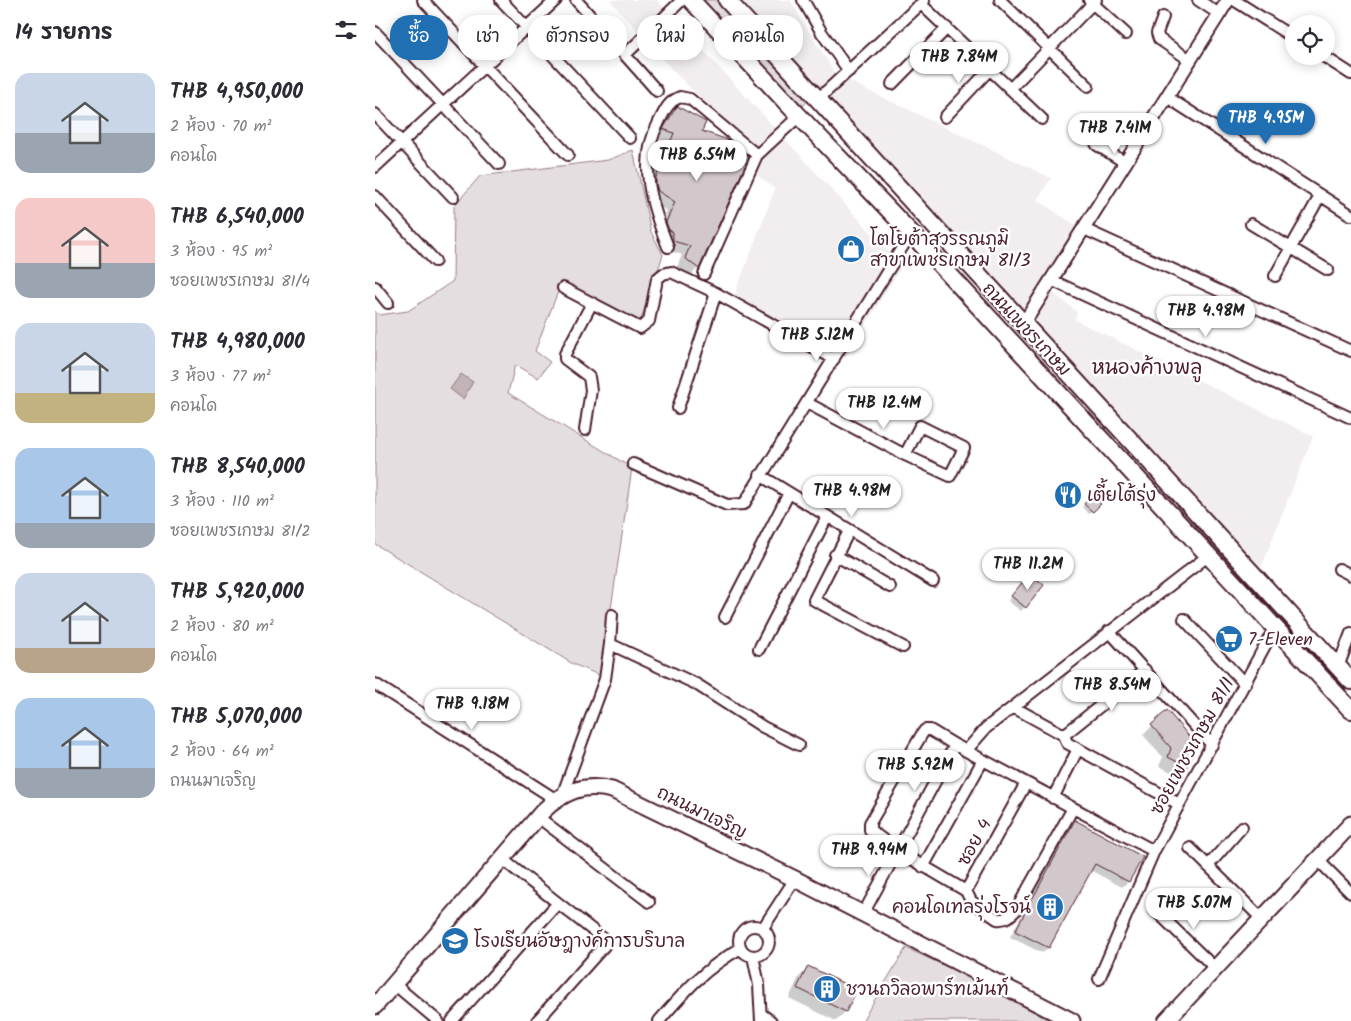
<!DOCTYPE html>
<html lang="th">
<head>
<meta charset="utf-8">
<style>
	body { margin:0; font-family:Kalam,"Playpen Sans Thai",sans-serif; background:#f2f2f3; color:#2b2b33; height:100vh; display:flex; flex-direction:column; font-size:19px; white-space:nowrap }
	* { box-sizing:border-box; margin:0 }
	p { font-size:16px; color:#7c7c81 }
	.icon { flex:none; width:28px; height:28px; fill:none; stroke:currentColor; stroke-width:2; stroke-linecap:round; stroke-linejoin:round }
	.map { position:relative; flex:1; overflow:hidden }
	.drawer { display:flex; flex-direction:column; background:#fff; width:375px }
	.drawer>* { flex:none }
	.banner { position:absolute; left:15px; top:15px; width:475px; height:45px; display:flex; gap:10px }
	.buttons { position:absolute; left:910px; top:15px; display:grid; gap:10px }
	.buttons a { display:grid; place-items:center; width:50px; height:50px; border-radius:50%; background:#fff; box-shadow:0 2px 12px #0003; font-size:25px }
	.price { position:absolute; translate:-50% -42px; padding:0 11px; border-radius:18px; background:#fff; color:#222; font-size:16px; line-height:32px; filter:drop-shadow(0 1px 2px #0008) }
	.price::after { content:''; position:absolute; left:50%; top:30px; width:15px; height:11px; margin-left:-8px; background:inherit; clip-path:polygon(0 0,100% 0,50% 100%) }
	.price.on { background:#1f6fb2; color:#fff }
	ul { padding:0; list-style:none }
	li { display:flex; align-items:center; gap:15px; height:125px; padding:0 15px }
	li span { display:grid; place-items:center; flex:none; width:140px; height:100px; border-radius:15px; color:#555 }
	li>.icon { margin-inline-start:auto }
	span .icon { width:60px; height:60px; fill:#fffc; stroke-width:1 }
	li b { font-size:21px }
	h2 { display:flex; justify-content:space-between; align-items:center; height:60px; padding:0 15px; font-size:21px }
	.tag { padding:0 18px; border-radius:20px; background:#fff; box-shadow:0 2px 12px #0003; font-size:18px; line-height:45px }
	.tag.on { background:#1f6fb2; color:#fff }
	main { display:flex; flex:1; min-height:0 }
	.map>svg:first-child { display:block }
	.built { fill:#f2eeef }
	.green { fill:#e5dee0; stroke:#987e86 }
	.water { fill:#c1b3b6; stroke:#91787e }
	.shadow { fill:#0003 }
	.building { fill:#d2c7cb; stroke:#4a1f2b }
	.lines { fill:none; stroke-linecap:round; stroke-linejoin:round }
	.minor-casing { stroke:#4a1f2b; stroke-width:14 }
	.tertiary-casing { stroke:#4a1f2b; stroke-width:16 }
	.secondary-casing { stroke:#4a1f2b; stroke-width:19 }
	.primary-casing { stroke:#4a1f2b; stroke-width:20 }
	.minor { stroke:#fff; stroke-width:10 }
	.tertiary { stroke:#fff; stroke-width:12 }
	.secondary { stroke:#fff; stroke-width:15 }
	.primary { stroke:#fff; stroke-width:16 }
	.labels { text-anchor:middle; stroke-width:5; stroke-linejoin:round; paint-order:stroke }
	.poi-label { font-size:18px; fill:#4a1f2b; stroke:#fff; text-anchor:start }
	.street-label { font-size:18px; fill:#4a1f2b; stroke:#fff }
	.quarter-label { font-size:20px; fill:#4a1f2b; stroke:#fff }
</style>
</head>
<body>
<main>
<section class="drawer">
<h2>14 รายการ<svg class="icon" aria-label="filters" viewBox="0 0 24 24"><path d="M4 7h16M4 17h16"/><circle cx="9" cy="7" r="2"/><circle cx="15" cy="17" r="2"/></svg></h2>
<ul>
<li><span style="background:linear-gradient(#c9d6e8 60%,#9aa5b1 0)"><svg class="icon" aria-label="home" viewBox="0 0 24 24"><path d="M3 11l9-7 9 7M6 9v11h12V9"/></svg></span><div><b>THB 4,950,000</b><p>2 ห้อง · 70 m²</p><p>คอนโด</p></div></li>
<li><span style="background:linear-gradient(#f6c9c9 65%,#9aa5b1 0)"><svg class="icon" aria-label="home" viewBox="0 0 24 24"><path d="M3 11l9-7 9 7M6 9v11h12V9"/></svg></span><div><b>THB 6,540,000</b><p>3 ห้อง · 95 m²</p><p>ซอยเพชรเกษม 81/4</p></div></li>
<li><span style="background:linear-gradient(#c9d6e8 70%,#c2b280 0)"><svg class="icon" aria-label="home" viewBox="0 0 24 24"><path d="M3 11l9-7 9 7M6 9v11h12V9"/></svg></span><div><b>THB 4,980,000</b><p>3 ห้อง · 77 m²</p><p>คอนโด</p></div></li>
<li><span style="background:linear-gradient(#a9c7e8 75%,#9aa5b1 0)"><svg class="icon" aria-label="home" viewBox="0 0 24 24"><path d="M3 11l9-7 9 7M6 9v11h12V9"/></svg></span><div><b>THB 8,540,000</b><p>3 ห้อง · 110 m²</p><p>ซอยเพชรเกษม 81/2</p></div></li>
<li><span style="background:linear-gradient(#c9d6e8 75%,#b9a48a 0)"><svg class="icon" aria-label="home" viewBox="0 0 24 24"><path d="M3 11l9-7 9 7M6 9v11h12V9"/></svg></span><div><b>THB 5,920,000</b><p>2 ห้อง · 80 m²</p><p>คอนโด</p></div></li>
<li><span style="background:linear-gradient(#a9c7e8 70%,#9aa5b1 0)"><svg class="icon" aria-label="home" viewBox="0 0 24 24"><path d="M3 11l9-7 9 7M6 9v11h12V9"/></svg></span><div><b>THB 5,070,000</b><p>2 ห้อง · 64 m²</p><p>ถนนมาเจริญ</p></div></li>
</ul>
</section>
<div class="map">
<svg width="976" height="1021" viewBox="0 0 976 1021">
	<rect width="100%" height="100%" fill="#fff"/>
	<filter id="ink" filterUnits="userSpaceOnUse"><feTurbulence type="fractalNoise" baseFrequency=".02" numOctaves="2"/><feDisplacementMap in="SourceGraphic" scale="10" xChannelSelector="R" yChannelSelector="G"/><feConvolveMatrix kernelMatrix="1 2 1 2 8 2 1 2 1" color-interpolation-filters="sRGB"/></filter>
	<g filter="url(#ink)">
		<path class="built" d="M235,0H282L527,266L470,358L359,296L400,189L382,175L379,148L301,74Z
			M360,0H415L461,75L676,178L663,200L701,226L666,283L702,312L700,320L938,436L885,571L649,309Z"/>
		<path class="green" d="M328,0H340L434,99L428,106Z
			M258,150L276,232L288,255L265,322L184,289L160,351L175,362L163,378L140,365L133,393L257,468L226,676L198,664L0,544V311L4,315L33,311L78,281L79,206L105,176L233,160Z
			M531,948L612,985L675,1021H487Z"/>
		<path class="water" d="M86,374L98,382L88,399L75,389Z"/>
		<path class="shadow" d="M302,108L325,131L372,157L323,268L314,277L302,267L307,255L290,249L283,232L292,211L274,200L272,187L291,142L281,138L294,117Z
			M717,497L724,504L714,514L707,507Z
			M672,550L676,554L666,566L661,562Z
			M651,579L668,586L646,611L633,601Z
			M792,712L812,734L818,746L811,766L802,775L784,766L788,757L768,735Z
			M700,822L766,858L753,882L747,887L715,870L673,948L667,953L635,937L694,828Z
			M433,968L480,991L470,1012L461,1021L414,998L424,977Z"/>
		<path class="building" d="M302,106L331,122L327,131L353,140L351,144L374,157L324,269L310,258L315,246L298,241V232L294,230L291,222L300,202L283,191L281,184V177L299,133L288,129Z
			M717,495L726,504L718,512L709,504Z
			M655,573L669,585L651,608L636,596Z
			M792,710L817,740L819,752L812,767L793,757L796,748L776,725Z
			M700,820L768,857L754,882L720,864L674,948L640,931Z
			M433,966L482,990L471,1012L422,988Z"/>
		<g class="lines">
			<g class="minor-casing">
				<path id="minor" d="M48,0L193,155
					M126,0L255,138
					M201,0L282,91
					M428,0L447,33L474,71
					M625,0L713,86
					M714,0L751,34
					M823,0L844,14
					M859,0L919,38
					M546,4L667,119
					M788,17L782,33L784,39L815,60
					M0,32L124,164
					M250,55L307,0
					M948,56L976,74
					M517,84L572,28
					M635,89L721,0
					M792,97L976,215
					M443,99L549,1
					M0,114L78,197
					M570,117L615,69
					M722,130L720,141L722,145L751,163
					M0,167L181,0
					M0,196L60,261
					M876,224L953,270
					M709,229L976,351
					M293,247C277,207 262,162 284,122C290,110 293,102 305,97L315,99L382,155
					M329,274L382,155L424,116
					M900,276L945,196
					M676,280L976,418
					M0,287L13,303
					M188,288L265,328L274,321L282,279L288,274L296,272L341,293L459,359
					M432,403L530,455L575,476L589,448L545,426L530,455
					M303,408L341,293
					M210,430L216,390L214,377L190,359V354L217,303
					M258,464L352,505L369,504L536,233
					M385,475L558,581
					M474,531L439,600L528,647
					M460,555L515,587
					M964,569L976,575
					M350,617L414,493
					M809,619L870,684
					M734,631L837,745
					M235,644L237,615
					M384,649L452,517
					M963,667L976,633
					M0,684L180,799
					M638,707L689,735L692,743L804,804
					M689,735L770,670
					M591,751L611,728L834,555
					M187,796L230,679L235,644L321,684L388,727L424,745
					M678,798L703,749
					M698,808L641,910C635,916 631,920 622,919L596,901L591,891L523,851L495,830V823L547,734L550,730H555L580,745L779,851
					M163,817L274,902
					M815,848L887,919
					M127,859L230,940L229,946L162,1021
					M942,859L976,893
					M833,866L867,827
					M548,867L608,760
					M591,891L651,783
					M780,910L840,968
					M488,914L580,745
					M364 941a15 15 0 1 1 30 0a15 15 0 1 1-30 0Z
					M388,928L420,879
					M378,956L384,985L386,1021
					M724,979L779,851L900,627
					M19,984L63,1021
					M386,1014L396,1021
					M77,1021L183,903
					M284,1021C311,990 329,969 366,948"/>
			</g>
			<g class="tertiary-casing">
				<path id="tertiary" d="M649,323L853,0"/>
			</g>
			<g class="secondary-casing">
				<path id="secondary" d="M0,1006L168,811C189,791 209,783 237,790L420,879L697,1021
					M791,1021L976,824"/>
			</g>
			<g class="primary-casing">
				<path id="primary" d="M316,0L424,116L536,233L976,710
					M352,0L976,681"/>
			</g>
			<use href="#minor" class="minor"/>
			<use href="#tertiary" class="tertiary"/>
			<use href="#secondary" class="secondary"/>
			<use href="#primary" class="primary"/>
		</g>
	</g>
	<defs>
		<g id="shop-disc" transform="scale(1.4375)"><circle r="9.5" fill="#1f6fb2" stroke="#fff"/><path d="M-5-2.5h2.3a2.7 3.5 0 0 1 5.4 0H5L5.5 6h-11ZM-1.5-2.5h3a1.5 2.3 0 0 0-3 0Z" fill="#fff"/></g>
		<g id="restaurant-disc" transform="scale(1.4375)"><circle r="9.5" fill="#1f6fb2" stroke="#fff"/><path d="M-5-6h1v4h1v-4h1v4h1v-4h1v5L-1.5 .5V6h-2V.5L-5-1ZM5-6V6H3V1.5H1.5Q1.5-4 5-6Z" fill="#fff"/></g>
		<g id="supermarket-disc" transform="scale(1.4375)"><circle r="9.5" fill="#1f6fb2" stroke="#fff"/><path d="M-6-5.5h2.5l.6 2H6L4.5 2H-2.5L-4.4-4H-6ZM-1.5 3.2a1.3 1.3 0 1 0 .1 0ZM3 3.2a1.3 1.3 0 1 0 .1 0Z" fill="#fff"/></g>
		<g id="building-disc" transform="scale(1.4375)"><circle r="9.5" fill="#1f6fb2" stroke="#fff"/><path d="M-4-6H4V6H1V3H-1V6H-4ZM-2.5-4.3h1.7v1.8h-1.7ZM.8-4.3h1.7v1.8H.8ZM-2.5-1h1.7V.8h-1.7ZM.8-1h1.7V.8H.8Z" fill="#fff"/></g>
		<g id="school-disc" transform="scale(1.4375)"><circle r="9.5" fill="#1f6fb2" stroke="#fff"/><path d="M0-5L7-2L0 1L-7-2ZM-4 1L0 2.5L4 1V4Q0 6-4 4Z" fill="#fff"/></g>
	</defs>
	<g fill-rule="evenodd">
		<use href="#shop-disc" x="476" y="249"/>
		<use href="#restaurant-disc" x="693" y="495"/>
		<use href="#supermarket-disc" x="854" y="639"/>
		<use href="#building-disc" x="675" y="907"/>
		<use href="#school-disc" x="80" y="941"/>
		<use href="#building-disc" x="452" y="989"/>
	</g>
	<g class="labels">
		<g class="poi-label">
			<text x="495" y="245">โตโยต้าสุวรรณภูมิ<tspan x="495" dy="21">สาขาเพชรเกษม 81/3</tspan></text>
			<text x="712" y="501">เตี้ยโต้รุ่ง</text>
			<text x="873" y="645">7-Eleven</text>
			<text x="656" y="913" text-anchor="end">คอนโดเทลรุ่งโรจน์</text>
			<text x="99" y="947">โรงเรียนอัษฎางค์การบริบาล</text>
			<text x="471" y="995">ชวนถวิลอพาร์ทเม้นท์</text>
		</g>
		<g class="street-label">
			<text transform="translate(652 329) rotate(47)" y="6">ถนนเพชรเกษม</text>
			<text transform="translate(817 746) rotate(-61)" y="6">ซอยเพชรเกษม 81/1</text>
			<text transform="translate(327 812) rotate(26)" y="6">ถนนมาเจริญ</text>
			<text transform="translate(599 842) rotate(-61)" y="6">ซอย 4</text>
		</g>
		<g class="quarter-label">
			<text x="772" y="374">หนองค้างพลู</text>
		</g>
	</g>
</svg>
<div class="buttons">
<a><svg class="icon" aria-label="locate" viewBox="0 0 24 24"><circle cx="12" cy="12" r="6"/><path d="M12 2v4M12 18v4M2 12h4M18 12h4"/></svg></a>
</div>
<b class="price" style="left:584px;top:84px">THB 7.84M</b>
<b class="price on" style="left:891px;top:145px">THB 4.95M</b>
<b class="price" style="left:740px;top:155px">THB 7.41M</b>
<b class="price" style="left:322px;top:182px">THB 6.54M</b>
<b class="price" style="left:831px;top:338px">THB 4.98M</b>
<b class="price" style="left:442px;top:362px">THB 5.12M</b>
<b class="price" style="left:509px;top:430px">THB 12.4M</b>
<b class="price" style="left:477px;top:518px">THB 4.98M</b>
<b class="price" style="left:653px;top:591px">THB 11.2M</b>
<b class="price" style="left:737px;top:712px">THB 8.54M</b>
<b class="price" style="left:97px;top:731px">THB 9.18M</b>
<b class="price" style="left:540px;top:792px">THB 5.92M</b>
<b class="price" style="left:494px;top:877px">THB 9.94M</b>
<b class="price" style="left:819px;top:930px">THB 5.07M</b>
<div class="banner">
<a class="tag on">ซื้อ</a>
<a class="tag">เช่า</a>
<a class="tag">ตัวกรอง</a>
<a class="tag">ใหม่</a>
<a class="tag">คอนโด</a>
</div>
</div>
</main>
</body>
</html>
